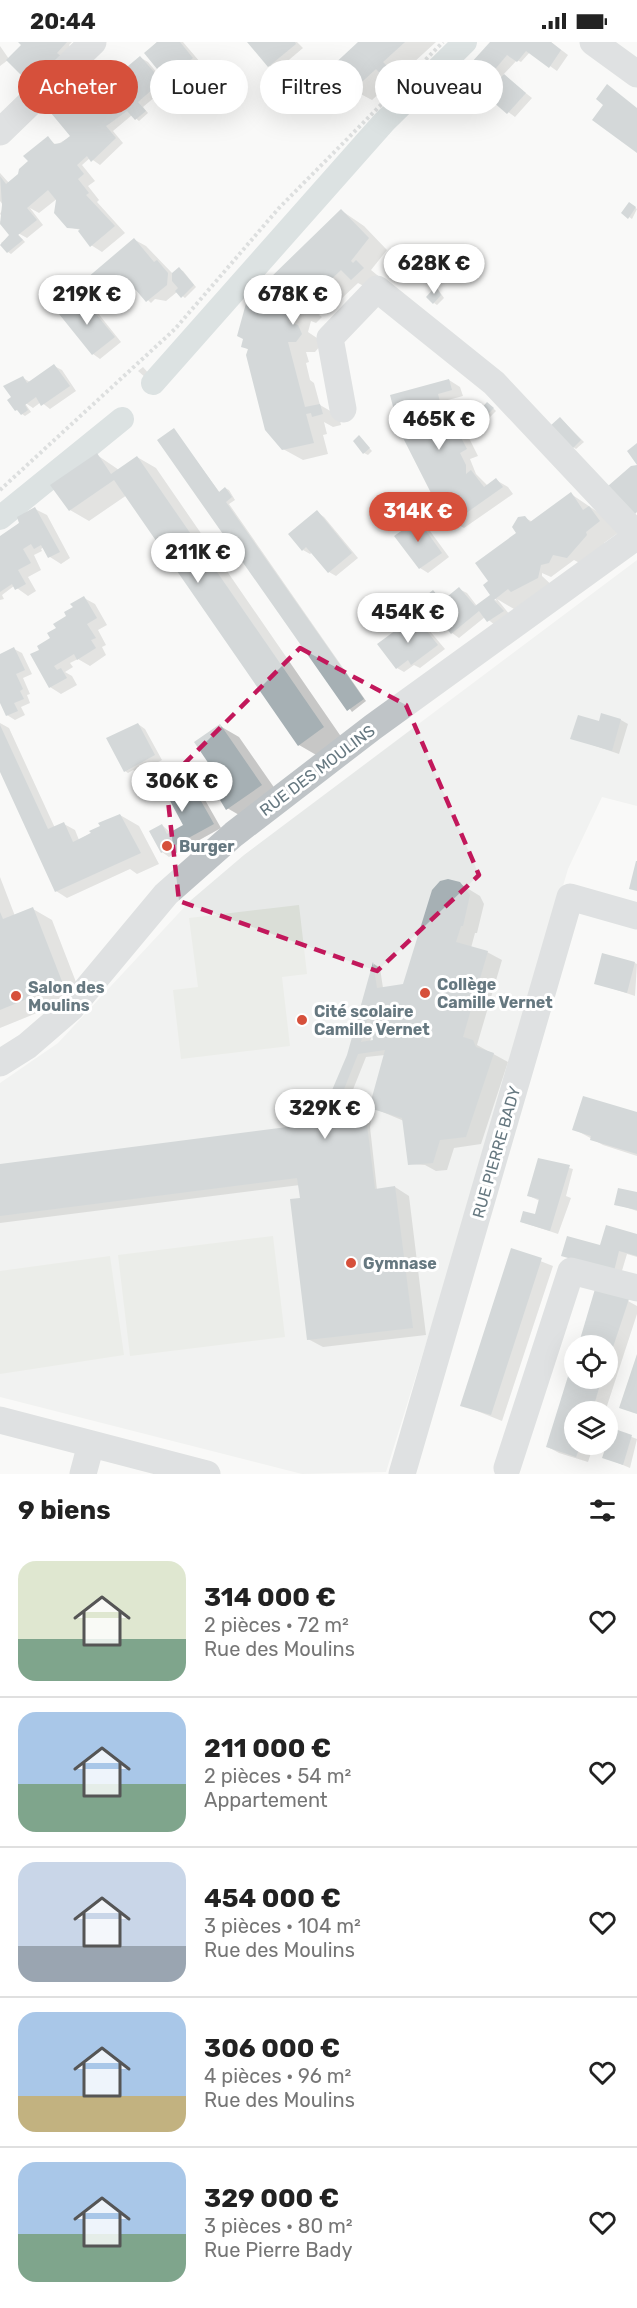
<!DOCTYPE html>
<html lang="fr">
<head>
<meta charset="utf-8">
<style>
	body { margin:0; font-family:Rubik,sans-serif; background:#f6f6f6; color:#222; height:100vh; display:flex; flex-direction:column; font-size:22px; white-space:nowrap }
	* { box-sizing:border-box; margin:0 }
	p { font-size:20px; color:#767676 }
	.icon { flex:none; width:33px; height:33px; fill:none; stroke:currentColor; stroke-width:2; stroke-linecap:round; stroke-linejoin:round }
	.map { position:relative; height:1432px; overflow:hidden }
	.panel { display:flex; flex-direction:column; background:#fff; flex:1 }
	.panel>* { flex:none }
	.hud { position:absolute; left:18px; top:18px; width:602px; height:54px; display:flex; gap:12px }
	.buttons { position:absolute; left:564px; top:1293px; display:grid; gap:12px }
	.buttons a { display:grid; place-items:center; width:54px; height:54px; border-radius:50%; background:#fff; box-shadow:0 6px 24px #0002; font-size:30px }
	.price { position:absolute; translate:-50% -51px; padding:0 14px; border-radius:21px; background:#fff; color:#222; font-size:20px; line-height:39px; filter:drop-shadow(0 2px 3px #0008) }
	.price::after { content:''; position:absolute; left:50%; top:36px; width:18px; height:14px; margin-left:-9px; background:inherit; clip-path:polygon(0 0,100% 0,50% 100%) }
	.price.on { background:#d6503b; color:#fff }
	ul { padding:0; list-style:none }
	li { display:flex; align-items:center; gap:18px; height:150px; padding:0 18px }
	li+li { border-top:2px solid #e0e0e0 }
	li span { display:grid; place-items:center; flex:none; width:168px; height:120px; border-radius:18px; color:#555 }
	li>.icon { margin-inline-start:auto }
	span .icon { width:72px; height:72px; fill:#fffc; stroke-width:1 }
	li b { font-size:26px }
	h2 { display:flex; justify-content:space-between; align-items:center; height:72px; padding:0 18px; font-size:26px }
	.pill { padding:0 21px; border-radius:27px; background:#fff; box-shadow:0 6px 24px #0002; font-size:21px; line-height:54px }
	.pill.on { background:#d6503b; color:#fff }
	.status { display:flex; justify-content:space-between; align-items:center; height:42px; padding:0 30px; background:#fff; direction:ltr }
	.status svg { height:16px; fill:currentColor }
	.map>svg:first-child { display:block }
	.built { fill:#e7e9e8 }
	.green { fill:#daded7 }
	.shadow { fill:#0003; fill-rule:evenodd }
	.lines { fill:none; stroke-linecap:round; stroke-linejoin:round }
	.canal { stroke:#b8c5c8; stroke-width:24 }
	.building { fill:#a6b0b4; fill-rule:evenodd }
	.path { stroke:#babec0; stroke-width:4; stroke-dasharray:3 3; stroke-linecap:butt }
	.minor { stroke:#bfc4c7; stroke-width:27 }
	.marked { fill:none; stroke:#c2185b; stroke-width:4.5; stroke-dasharray:12 8; stroke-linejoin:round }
	.poi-dot { fill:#d6503b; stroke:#fff; stroke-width:2 }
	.labels { text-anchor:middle; stroke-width:6; stroke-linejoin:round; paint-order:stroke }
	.street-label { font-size:16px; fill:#667880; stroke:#fff }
	.poi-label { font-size:16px; font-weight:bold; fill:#667880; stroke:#fff; text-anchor:start }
</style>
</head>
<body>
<div class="status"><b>20:44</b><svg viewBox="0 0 49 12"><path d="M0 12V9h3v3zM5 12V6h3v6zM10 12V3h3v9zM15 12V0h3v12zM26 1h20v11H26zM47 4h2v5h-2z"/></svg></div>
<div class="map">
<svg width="637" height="1432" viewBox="0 0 637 1432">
	<rect width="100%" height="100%" fill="#f9f9f8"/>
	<path class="built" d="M637,518V764L602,755L568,827L462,1186L386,1430L302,1432L0,1355V1041L58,1001L190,859L244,813Z"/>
	<path class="green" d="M299,863L307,932L282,935L290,1004L181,1017L173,948L198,945L189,876Z
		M273,1194L285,1295L130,1314L118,1213Z
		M110,1214L124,1313L0,1332V1229Z"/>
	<path class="shadow" d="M21,0H72L69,3L72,7L63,16L8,18L0,24V4L9,17L24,3Z
		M157,0H183L200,20L174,41L167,37L146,11Z
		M249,0H297L303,6L277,28L269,24Z
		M361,0H436L401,32L406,37L401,41L394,38L372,58L353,48Z
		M492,0H551L568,13L557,29L530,10L521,20L517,18L503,33L532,56L515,75L485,52L483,54L476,50Z
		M141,16L148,20L168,44L143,65L148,71L139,79L132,73L113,89L123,101L100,123L90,116L82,123L95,139L88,144L99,158L97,160L125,191L102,210L91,203L81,188L68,185L58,156L39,171L30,166L43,183L27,196L16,190L25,200L11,212L8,210L1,201L11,193L0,180L2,178L9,181L0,172L4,164L0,159V131L9,141L20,132L48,96L56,103L72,94L60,58L73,73Z
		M630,162L637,167L632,177L629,175Z
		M342,169L364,184L387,208L371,228L382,237L371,248L358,241L339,259L336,257L319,273L322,275L316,281L311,279L308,290L317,296L320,304L315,310H306L309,320L306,321L310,338L314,341L320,363L339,374L341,383L333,385L324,380L327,392L323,393L328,412L303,418L283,407L249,308L243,304L258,250Z
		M135,198L146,204L173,232L179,227L183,229L196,245L185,256L177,250L166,259L155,257L151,261L139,249L127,244L112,256L101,250Z
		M437,246L444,256L437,263L434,261Z
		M82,256L89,260L121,300L100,317L93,312Z
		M54,324L62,328L76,349L50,367L41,360L33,366L24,360L31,370L25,374L22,372L13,356L23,336L30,340Z
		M143,325L150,333L146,336L138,329Z
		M449,338L460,345L463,354L448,358L454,379L447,381L448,384L469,396L478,414L470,417L476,432L488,444L496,438L508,445L513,452L464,486L453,480L401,387Z
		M491,364L496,369L487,378L484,376Z
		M563,379L584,400L576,407L573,405Z
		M174,388L220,451L225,446L229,448L235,458L229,462L366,659L352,670L160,398Z
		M359,395L372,409L368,413L364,411Z
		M97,413L119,428L137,415L156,426L342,696L318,714L299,703L127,453L89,479L70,468Z
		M571,452L608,477L618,491L604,501L606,504L587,525L574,518L551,535L542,531V534L556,547L514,567L497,557L510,573L496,584L485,575L459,596L452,591L424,557L434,550L444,558L459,547L467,551L477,564L490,555L497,559L485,543L491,539L525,476L533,480Z
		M35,467L47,473L70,516L61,522L50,515L44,505L41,507L42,509L34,513L41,528L28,535L36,549L28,554L14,544L2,553L4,557L0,558V498Z
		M317,470L324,475L358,516L336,534L329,530L313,510L310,512L303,508Z
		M414,473L422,478L449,515L428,531L420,526L409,486Z
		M84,556L95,562L107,583L98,588L106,603L102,605L106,613L90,624L78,617L70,621L73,625L65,630L72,634L77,643L61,652L50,645L41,608Z
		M415,576L423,581L445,607L420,626L414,623L404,630L397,626Z
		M14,607L22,611L32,632L23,636L30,652L27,653L30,661L21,665L25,673L15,678L7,673L0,659V617Z
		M621,678L628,682L619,712L572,696L600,681Z
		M0,681L9,686L55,786L64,782L75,788L79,798L120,773L139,784L159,822L137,832L130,827L67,856L56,849L0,727Z
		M138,682L145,687L162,718L138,731L133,728L128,731L125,729Z
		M220,684L239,695L280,754L246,777L227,766L228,747Z
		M184,731L192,735L221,786L169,815L162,810V783L171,791L186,783Z
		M0,835L15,874L33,867L52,878L81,953L0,986Z
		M457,840L480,854L484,862L477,891H475L471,906L487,910L502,918L477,1003L508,1020L481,1102L454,1106L447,1128L436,1129L425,1123L409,1122L404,1079L373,1066L370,1085L377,1148L395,1145L409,1154L426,1293L323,1305L308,1297L300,1143L0,1181V1124L323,1082L348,1014L374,922L380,926L383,946L404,943ZM373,989L375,1000H370ZM385,1013L370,1069L369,1067L363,1077L340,1080L366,1015Z
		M635,921L637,922L635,954L596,941Z
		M637,1072V1114L603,1103L574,1087Z
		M539,1118L573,1127L566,1154L571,1156L558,1192L522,1180L536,1174L540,1159L529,1154Z
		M637,1151V1169L616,1162Z
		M637,1194V1215L627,1212L621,1232L563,1213Z
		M512,1208L553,1224L502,1379L462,1363Z
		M628,1259L637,1264V1272L605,1370H574V1402H594L588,1420L559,1411L548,1405L574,1319V1336H608V1304Z
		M613,1388L637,1397L630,1426L604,1415Z"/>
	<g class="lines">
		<path class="canal" d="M153,341L384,80L465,0
			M0,476L122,377"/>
	</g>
	<path class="building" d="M18,0H67L57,11L62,15L32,44L6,18L21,3Z
		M157,0H180L193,16L166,38L144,11Z
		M247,0H295L296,2L268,25Z
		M358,0H405L383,20L388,25L381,32L376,27L352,49L330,26Z
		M490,0H551L561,8L549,26L526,9L517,20L507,13L475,51L465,43L469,39L461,32Z
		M140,14L162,39L138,60L146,69L135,78L127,69L109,82L106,84L116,96L91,120L87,114L77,123L84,132L78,137L89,151L86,153L115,184L90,205L78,189L80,187L67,186L54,171L56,158L48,148L27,166L37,178L18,193L23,198L7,211L0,203L9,193L0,182L2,163L0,134L6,142L18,132L19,127L28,119L23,114L48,94L54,102L61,101L70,94L46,65L57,54L71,72Z
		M504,32L526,51L507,72L485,53Z
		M607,42L637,66V111L592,78L603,63L596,57Z
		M629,160L636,165L628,177L621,171Z
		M341,167L369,196L351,219L353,221L356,218L364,226L351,238L341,228L296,271L292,270L289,280L298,283L302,292L296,300H288L305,365L320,362L323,372L312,375L311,371L306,372L314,401L282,408L265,388L246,313L248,307L241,305L243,297L237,294L250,247L257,248L260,240L267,242L269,237Z
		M134,196L154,220L157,218L168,231L167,243L146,260L130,241L126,245L118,236L100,251L87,236Z
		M179,225L194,243L181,256L175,249L178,246L172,239V231Z
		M436,244L441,253L433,262L426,255Z
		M81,254L115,295L92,313L59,272Z
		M54,322L70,344L41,364L36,355L25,363L28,368L21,373L17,368L15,369L7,358L11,355L3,344L23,334L27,341Z
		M449,337L452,348L438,352L443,372L437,375V378L444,380L450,392L457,388L467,407L460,411L466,423V432L471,428L484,445L496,436L503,445L452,481L432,453L399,388L390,353Z
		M487,360L494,366L483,377L477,371Z
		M560,375L581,398L572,407L550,384Z
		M174,386L219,450L225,445L232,455L226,460L364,657L347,669L157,398Z
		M359,393L370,406L363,412L353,399Z
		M637,401V423L627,409Z
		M97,411L111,432L137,414L324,685L298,704L114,438L69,469L50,443Z
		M637,423V470L635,472L608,444L631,424Z
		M571,450L583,468L589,464L600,479L586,490L587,493L567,516L553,513L549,521L541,523L538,536L511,550L508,547L494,558L504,569L487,580L479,569L451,592L422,557L433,548L442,559L459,545L475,564L490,553L483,543L488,539L475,521L516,491L512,485L518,475L525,474L530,480Z
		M35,465L60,510L48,516L41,503L34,507L31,502L23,507L31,521L18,528L26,542L15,548L12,542L0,550V494L19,481L17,475Z
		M317,468L352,511L328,531L306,505L302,509L288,492Z
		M414,472L442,511L419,527L394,494L407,485L403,480Z
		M84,554L97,576L87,582L96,596L91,598L96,606L77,618L74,612L54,624L57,628L61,626L67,636L49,646L30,612L39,608L37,604L50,596L47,591L56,586L53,582L66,574L64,570L73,565L70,562Z
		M415,574L438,603L411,623L408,618L396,627L377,602Z
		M14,605L25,628L16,632L23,647L20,649L24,657L14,661L18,669L6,674L0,661V612Z
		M601,671L621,677L612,709L570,697L578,673L599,679Z
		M138,681L155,713L124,730L106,696Z
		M220,682L262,743L226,768L217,753L226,747L194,700Z
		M0,683L48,787L64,780L73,800L91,791L89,789L100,784L98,781L120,772L141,811L55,850L0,730Z
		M184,729L214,782L161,811L149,789L162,782L167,792L183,783L161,742Z
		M636,819H637V849L629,847Z
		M448,837L460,840L470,853L463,884H461L456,900L488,909L463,995L473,998L476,1005L494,1011L466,1095L440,1098L433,1121L408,1123L402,1076L369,1066L385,1008L358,1012L331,1080L361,1076L363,1065L369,1066L367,1083L375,1147L395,1144L413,1286L307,1298L290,1157L300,1156L297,1136L0,1174V1122L318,1081L347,1013L373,920L377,946L403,942L432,848L440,839ZM369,972L373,998L361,1000Z
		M33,865L63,942L0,968V870L3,877Z
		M602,911L635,920L627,951L594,942Z
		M583,1054L637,1070V1112L590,1098L591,1094L572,1088Z
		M538,1116L570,1123L550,1189L520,1180L523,1169L535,1172L539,1157L527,1154Z
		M618,1146L637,1150V1168L614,1163Z
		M606,1183L637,1192V1214L619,1209L614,1229L561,1214L567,1194L600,1203Z
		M511,1206L542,1216L491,1373L460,1364Z
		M595,1247L629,1257L608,1320V1304H578Z
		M637,1312V1372L619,1366Z
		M574,1315V1336H602L592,1370H574V1402H581L576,1415L546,1405Z
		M612,1386L632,1393L623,1423L602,1416Z"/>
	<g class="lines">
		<path class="path" d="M0,448L175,287L279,166L443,0"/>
		<path class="minor" d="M593,0L637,32
			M0,90L93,0
			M343,367L330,296L377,247L494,341L637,493
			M0,1021L27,1004L71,966L166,852L234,792L373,685L637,494
			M0,1378L207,1432
			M507,1426L571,1229L637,1246
			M83,1432L91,1402
			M402,1432L570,855L637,874"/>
	</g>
	<path d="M0 0H637V1432H0ZM300,606L406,663L479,833L377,929L179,859L166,740Z" fill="#f9f9f8" fill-opacity=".55" fill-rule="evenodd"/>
	<path class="marked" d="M300,606L406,663L479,833L377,929L179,859L166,740Z"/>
	<g class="poi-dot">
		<circle cx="167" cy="804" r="6"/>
		<circle cx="425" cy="951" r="6"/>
		<circle cx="16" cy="954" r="6"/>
		<circle cx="302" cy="978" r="6"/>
		<circle cx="351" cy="1221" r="6"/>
	</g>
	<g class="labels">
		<g class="street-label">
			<text transform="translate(317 728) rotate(-37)" y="6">RUE DES MOULINS</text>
			<text transform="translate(496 1110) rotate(-74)" y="6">RUE PIERRE BADY</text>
		</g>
		<g class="poi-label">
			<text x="179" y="810">Burger</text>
			<text x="437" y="948">Collège<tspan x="437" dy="18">Camille Vernet</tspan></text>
			<text x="28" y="951">Salon des<tspan x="28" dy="18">Moulins</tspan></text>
			<text x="314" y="975">Cité scolaire<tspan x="314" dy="18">Camille Vernet</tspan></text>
			<text x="363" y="1227">Gymnase</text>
		</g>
	</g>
</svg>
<div class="buttons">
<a><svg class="icon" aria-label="locate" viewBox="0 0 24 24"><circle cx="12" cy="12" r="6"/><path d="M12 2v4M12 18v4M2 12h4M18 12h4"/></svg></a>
<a><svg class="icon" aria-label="layers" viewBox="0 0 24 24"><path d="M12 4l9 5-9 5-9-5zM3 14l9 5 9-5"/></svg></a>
</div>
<b class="price" style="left:434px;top:253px">628K €</b>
<b class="price" style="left:87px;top:284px">219K €</b>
<b class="price" style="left:293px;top:284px">678K €</b>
<b class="price" style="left:439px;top:409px">465K €</b>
<b class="price on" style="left:418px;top:501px">314K €</b>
<b class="price" style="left:198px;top:542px">211K €</b>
<b class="price" style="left:408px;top:602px">454K €</b>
<b class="price" style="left:182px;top:771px">306K €</b>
<b class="price" style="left:325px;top:1098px">329K €</b>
<div class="hud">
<a class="pill on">Acheter</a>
<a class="pill">Louer</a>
<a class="pill">Filtres</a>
<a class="pill">Nouveau</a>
</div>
</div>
<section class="panel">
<h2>9 biens<svg class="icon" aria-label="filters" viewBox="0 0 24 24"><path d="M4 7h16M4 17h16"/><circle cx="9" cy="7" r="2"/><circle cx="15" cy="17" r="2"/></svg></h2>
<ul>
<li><span style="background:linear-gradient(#dfe7d0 65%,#7fa58c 0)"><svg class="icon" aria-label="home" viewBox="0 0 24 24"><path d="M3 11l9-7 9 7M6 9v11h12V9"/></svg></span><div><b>314 000 €</b><p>2 pièces · 72 m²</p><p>Rue des Moulins</p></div><svg class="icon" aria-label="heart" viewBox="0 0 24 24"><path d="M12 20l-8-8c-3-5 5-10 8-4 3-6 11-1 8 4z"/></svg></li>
<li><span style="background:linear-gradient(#a9c7e8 60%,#7fa58c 0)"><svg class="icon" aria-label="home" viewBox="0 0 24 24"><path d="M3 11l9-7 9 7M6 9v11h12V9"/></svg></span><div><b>211 000 €</b><p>2 pièces · 54 m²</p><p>Appartement</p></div><svg class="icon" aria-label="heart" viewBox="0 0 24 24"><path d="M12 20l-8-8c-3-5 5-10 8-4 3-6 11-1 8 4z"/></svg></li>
<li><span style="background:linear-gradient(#c9d6e8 70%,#9aa5b1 0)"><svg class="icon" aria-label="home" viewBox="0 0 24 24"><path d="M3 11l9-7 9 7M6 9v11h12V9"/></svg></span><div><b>454 000 €</b><p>3 pièces · 104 m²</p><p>Rue des Moulins</p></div><svg class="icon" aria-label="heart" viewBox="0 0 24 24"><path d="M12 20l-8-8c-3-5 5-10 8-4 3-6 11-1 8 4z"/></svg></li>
<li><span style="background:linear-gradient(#a9c7e8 70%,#c2b280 0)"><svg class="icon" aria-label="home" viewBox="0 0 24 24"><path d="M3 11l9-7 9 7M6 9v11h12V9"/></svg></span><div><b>306 000 €</b><p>4 pièces · 96 m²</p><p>Rue des Moulins</p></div><svg class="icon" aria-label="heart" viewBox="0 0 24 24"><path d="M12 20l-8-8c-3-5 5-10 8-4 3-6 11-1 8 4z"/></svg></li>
<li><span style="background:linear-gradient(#a9c7e8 60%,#7fa58c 0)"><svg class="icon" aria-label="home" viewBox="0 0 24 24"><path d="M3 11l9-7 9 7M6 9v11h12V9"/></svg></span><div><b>329 000 €</b><p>3 pièces · 80 m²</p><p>Rue Pierre Bady</p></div><svg class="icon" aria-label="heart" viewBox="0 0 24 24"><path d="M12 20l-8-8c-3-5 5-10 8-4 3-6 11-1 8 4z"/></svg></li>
</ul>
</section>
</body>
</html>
